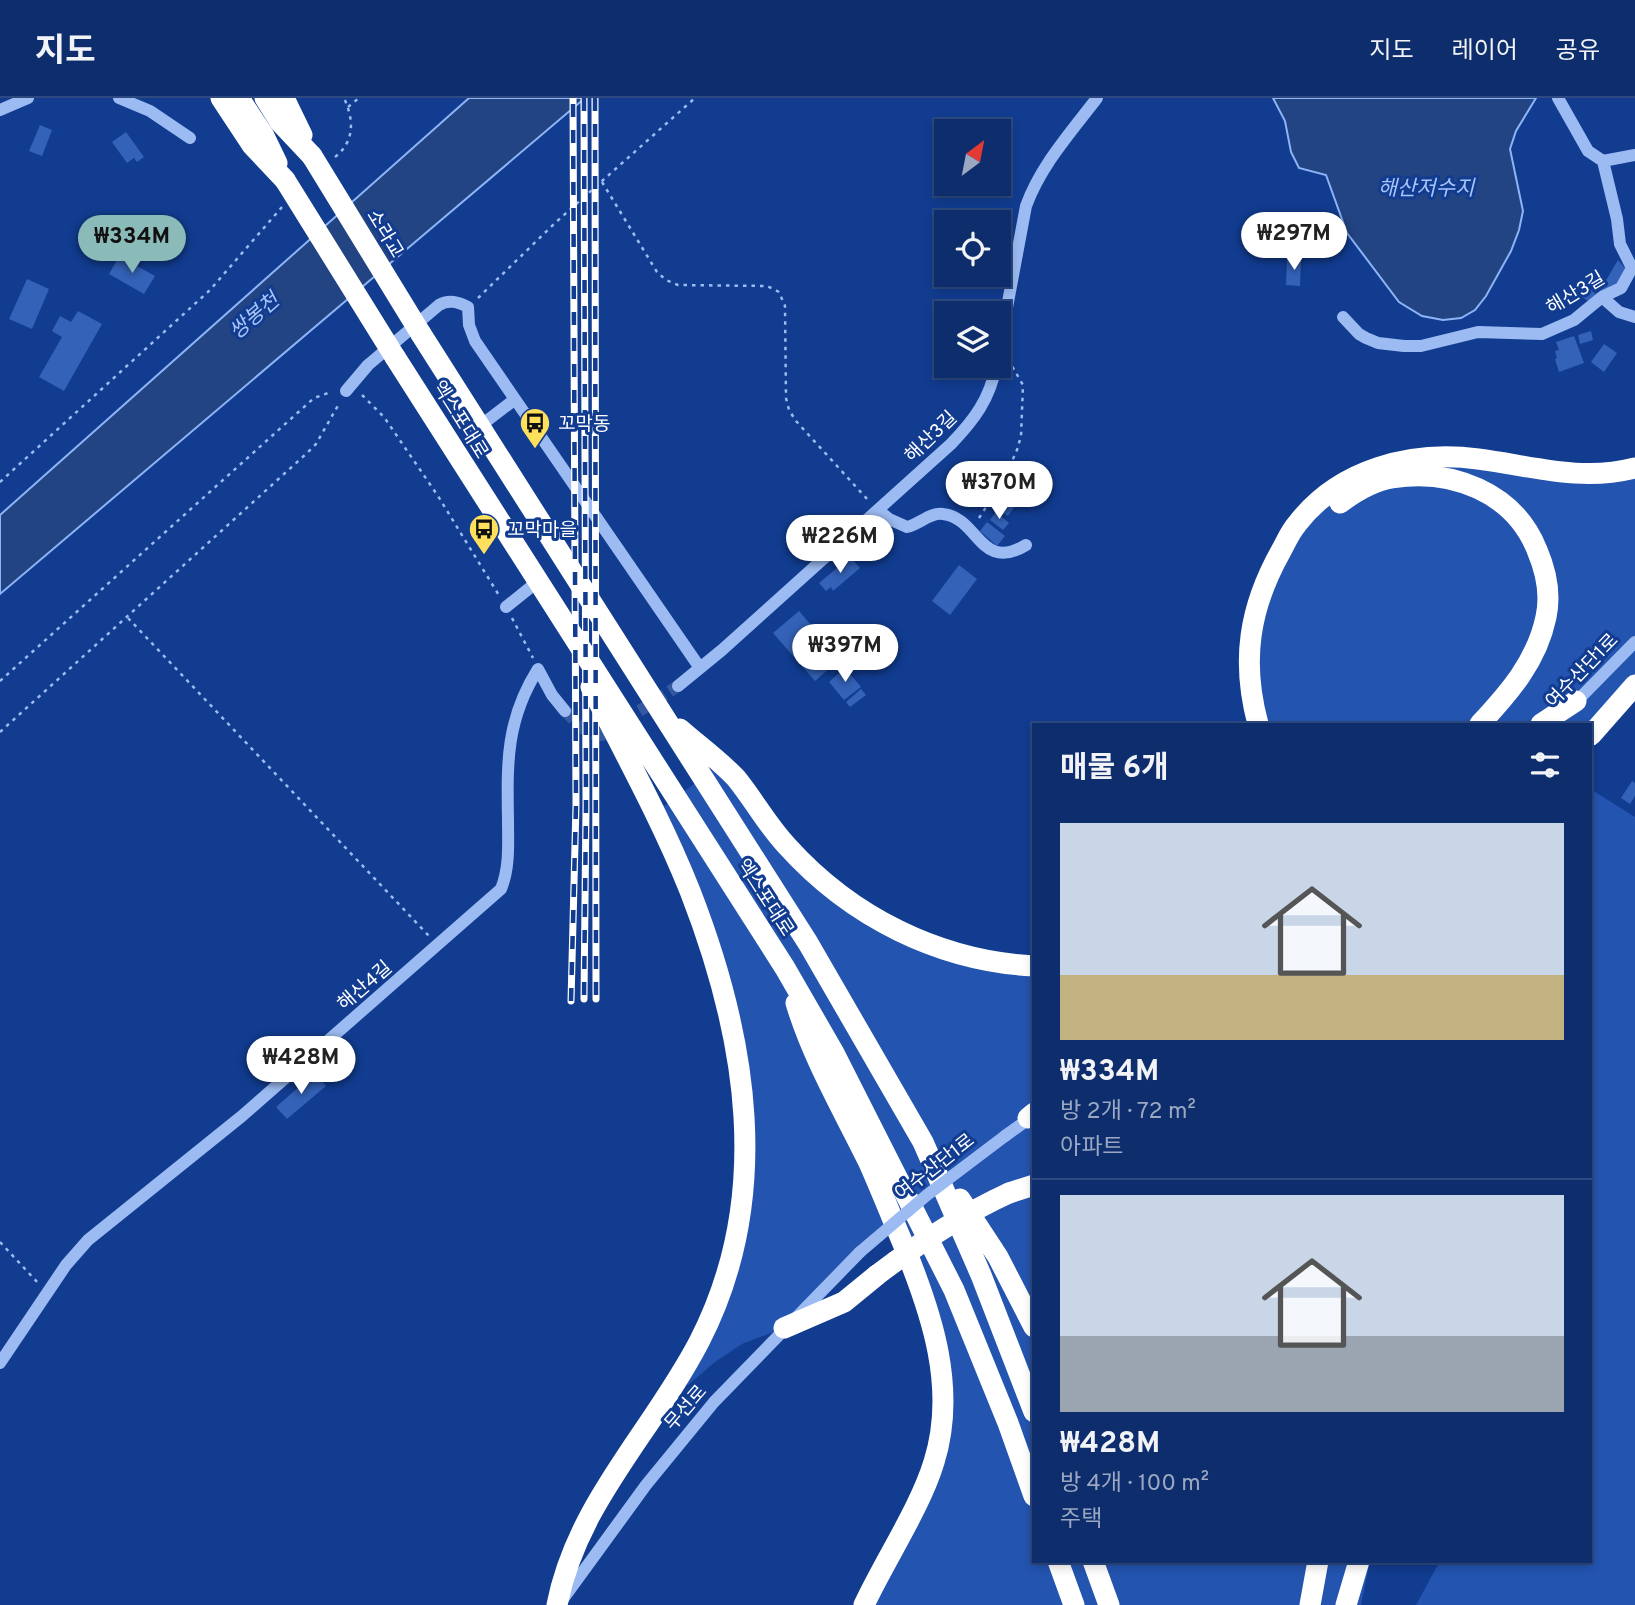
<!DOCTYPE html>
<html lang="ko">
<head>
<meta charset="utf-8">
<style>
	body { margin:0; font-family:Overpass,"Noto Sans KR",sans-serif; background:#163572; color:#f1f3f6; height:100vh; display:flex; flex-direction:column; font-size:26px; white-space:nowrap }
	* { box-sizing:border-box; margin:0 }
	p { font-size:23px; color:#9aa8c2 }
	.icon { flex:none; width:38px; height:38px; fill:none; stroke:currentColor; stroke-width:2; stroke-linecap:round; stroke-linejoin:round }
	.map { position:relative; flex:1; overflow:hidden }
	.sheet { position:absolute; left:1032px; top:625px; width:560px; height:840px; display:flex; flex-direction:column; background:#0d2d6c; border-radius:0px; box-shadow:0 4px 10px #0003,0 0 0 2px #2d497f }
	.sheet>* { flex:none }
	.needle { width:46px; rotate:32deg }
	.controls { position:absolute; left:934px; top:21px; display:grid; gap:14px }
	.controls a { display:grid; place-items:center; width:77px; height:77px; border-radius:0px; background:#0d2d6c; box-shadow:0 4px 10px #0003,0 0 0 2px #2d497f; font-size:35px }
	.price { position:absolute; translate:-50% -60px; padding:0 16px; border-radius:24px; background:#fff; color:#222; font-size:23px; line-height:46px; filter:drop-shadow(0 2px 4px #0008) }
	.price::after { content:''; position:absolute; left:50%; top:42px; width:21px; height:16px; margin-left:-10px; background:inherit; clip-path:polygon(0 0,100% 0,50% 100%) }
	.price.current { background:#8bbbb9; color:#111 }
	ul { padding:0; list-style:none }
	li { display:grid; align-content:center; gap:14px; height:371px; padding:0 28px }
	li+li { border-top:2px solid #2d497f }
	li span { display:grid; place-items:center; height:217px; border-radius:0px; color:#555 }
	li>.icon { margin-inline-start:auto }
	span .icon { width:126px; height:126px; fill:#fffc; stroke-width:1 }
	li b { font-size:30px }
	h2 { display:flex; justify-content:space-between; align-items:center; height:84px; padding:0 28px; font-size:30px }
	header { display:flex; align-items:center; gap:42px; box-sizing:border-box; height:98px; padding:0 35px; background:#0d2d6c; border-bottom:2px solid #2d497f }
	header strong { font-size:33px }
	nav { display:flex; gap:38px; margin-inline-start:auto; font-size:24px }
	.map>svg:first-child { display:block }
	.green { fill:#2354b0 }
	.water { fill:#234483; stroke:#8db4f6; stroke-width:2 }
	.building { fill:#3462b8 }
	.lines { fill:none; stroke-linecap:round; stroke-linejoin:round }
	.minor-tunnel { stroke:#3559a1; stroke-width:12; stroke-dasharray:12 6; stroke-linecap:butt }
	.path { stroke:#9cbbf2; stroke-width:2.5; stroke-dasharray:3.5 5; stroke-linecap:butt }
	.minor { stroke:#9cbbf2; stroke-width:12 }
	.highway { stroke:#fff; stroke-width:21 }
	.rail-casing { stroke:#fff; stroke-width:7 }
	.rail { stroke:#113c90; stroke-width:4.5; stroke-dasharray:13; stroke-linecap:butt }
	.minor-bridge { stroke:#9cbbf2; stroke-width:12 }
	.highway-bridge { stroke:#fff; stroke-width:21 }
	.labels { text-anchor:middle; stroke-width:6; stroke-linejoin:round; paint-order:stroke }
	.street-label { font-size:19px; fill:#fff; stroke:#113c90 }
	.poi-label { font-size:19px; fill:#fff; stroke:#113c90; text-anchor:start }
	.water-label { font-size:21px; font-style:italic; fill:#a8c5fa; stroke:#113c90 }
</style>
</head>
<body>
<header>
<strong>지도</strong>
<nav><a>지도</a><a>레이어</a><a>공유</a></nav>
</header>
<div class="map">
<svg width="1635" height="1507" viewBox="0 0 1635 1507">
	<rect width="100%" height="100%" fill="#113c90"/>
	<path class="green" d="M1385,366L1635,370V587L1591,626H1258L1249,553L1295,428Z
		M721,666L777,738L876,821L1034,868V1463H1370L1361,1507H864L916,1405L943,1293L892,1126L784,1230L742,1246L715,1264L688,1287L683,1284L734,1146L737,955L655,715Z
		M1592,692L1635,719V1507H1416L1440,1463H1591Z"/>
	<path class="water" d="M469,0H585L0,496V417Z
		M1273,0H1536L1516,33L1510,51L1523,113L1519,132L1511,153L1486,198L1475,212L1461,220L1443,222L1422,218L1399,204L1347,135L1326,77L1299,70L1291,54L1285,23Z"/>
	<path class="building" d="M40,27L52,32L42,58L29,53Z
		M126,34L144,59L137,64L134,60L127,65L112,44Z
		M119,158L155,178L144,196L109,176Z
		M1287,161L1301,162L1300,188L1286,187Z
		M1618,162L1625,170L1618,187L1599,194Z
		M1597,178L1604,181L1594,198L1588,203L1580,198L1589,190Z
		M27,181L49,191L32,231L9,221Z
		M78,213L102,226L64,293L39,279L62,239L52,233L60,218L71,224Z
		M1591,233L1593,242L1580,246L1578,237Z
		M1574,238L1584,265L1559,274L1555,261L1557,260L1555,253L1559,252L1556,244Z
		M1604,246L1617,255L1604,274L1591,264Z
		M1005,402L1015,408L1008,418L998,412Z
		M996,414L1009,425L1003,432L990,422Z
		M987,424L1005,438L997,448L980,433Z
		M850,459L860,470L833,493L831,489L826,493L819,485Z
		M959,467L977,481L950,517L932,503Z
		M799,513L840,561L815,583L773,535Z
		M845,570L861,589L844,602L829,584Z
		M861,591L866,597L850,609L846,604Z
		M1632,683L1635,685V698L1630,706L1621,700Z
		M315,975L326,988L287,1021L276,1009Z"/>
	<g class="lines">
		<path class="minor-tunnel" d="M565,613C576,623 586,638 602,637L678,588"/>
		<path class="path" d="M348,9L359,0
			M335,59C355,43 354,22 344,0
			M602,84L657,174L666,182L678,187L767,188L779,194L785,208L786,300L789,312L796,323L868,402
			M478,200L555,125L695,0
			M362,297L384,319L438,398L500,499
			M0,384L210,192L282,109
			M979,420L1003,383L1017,352L1021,338L1023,287L1009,263
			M128,520L429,838
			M512,520L533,560
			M0,583L314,300L331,294
			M0,634L306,356L316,346L340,304
			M0,1144L38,1185"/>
		<path class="minor" d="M119,0L150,13L190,40
			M1558,0L1588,53L1603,63
			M0,12L28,0
			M1602,199L1619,214L1635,219
			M1343,219L1359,236L1366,240L1378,245L1404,248H1421L1478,234L1542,236L1574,222L1602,199L1621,190L1632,170L1620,146L1617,121L1603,63L1635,57
			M999,252L1026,108C1041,67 1071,34 1097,0
			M346,293L368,267L439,207C449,201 458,204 468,209L469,227L475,243L700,570
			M480,328L514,302
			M878,412L889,421L907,429C920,426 930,414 943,416C979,420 980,475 1026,447
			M506,509L537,484
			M678,588L722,552L951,346C974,322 990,301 996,268
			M1572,608L1635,544
			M1005,1038L1033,1018
			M0,1265L66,1167L88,1142L242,1018L501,791C510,769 508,745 508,722C507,664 506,622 538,571L552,597L565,613
			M563,1501L646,1387L714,1304L860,1154"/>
		<path class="highway" d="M221,0L252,47L285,82
			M239,0L264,38L277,65
			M265,0L280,24L312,58
			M284,0L302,37
			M421,236L808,845L923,1044L981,1177L1034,1314
			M395,259L785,870L834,955L954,1192L1008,1325L1034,1398
			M1340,405C1355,394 1373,383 1392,380C1451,370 1514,394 1537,452C1546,473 1551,496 1546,519C1537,563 1509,595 1480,626
			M1258,626C1241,563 1249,510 1281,453C1286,444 1290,434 1297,426C1339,371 1412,352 1478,361C1532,368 1581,384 1635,370
			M1541,626L1576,603
			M680,631C698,647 719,662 736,680C754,702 767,727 787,748C851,819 939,863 1034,868
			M1591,637L1635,587
			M796,905C813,961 843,1012 869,1065C881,1092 892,1120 904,1148C932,1216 957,1291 934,1364C920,1410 885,1462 864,1507
			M1028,1020L1034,1015
			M1009,1095L1034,1087
			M960,1101L998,1159L1034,1229
			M784,1230L844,1204L877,1177
			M1058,1463L1074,1507
			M1093,1463L1109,1507
			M557,1507C577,1405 652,1334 699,1244C774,1099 747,939 690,793C662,723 625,656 591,589
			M1310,1507L1318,1463
			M1346,1507L1359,1463"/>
		<g class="rail-casing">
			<path id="rail" d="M584,0L586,708L584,901
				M595,0L596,901
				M571,903L576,707L573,0"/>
		</g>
		<use href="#rail" class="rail"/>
		<path class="minor-bridge" d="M860,1154L927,1097L1005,1038"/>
		<path class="highway-bridge" d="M312,58L421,236
			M285,82L395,259
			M877,1177C919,1145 961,1117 1009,1095"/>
	</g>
	<defs>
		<g id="bus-pin" transform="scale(1.575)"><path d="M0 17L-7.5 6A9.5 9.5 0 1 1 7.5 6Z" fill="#ffe05d" stroke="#113c90"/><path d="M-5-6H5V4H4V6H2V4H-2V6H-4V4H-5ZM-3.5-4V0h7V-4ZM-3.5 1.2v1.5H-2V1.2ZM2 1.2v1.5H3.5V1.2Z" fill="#111"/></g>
	</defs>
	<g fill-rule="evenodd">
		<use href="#bus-pin" x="535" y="325"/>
		<use href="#bus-pin" x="484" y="431"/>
	</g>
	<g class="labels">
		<g class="street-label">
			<text transform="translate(386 135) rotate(59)" y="7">소라교</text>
			<text transform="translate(1575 194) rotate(-31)" y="7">해산3길</text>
			<text transform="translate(461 321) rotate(58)" y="7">엑스포대로</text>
			<text transform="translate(930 338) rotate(-44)" y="7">해산3길</text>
			<text transform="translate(1581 572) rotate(-46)" y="7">여수산단1로</text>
			<text transform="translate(766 799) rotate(57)" y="7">엑스포대로</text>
			<text transform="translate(364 887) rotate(-41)" y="7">해산4길</text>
			<text transform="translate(934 1068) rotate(-38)" y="7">여수산단1로</text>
			<text transform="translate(685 1309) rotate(-49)" y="7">무선로</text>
		</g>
		<g class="poi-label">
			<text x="558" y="332">꼬막동</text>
			<text x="507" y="438">꼬막마을</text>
		</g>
		<g class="water-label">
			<text x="1426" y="97">해산저수지</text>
			<text transform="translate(254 218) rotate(-41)" y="7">쌍봉천</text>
		</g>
	</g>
</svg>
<div class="controls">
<a><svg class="needle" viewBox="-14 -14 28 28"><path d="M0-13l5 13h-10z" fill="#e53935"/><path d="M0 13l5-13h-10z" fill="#9aa8c2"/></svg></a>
<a><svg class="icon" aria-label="locate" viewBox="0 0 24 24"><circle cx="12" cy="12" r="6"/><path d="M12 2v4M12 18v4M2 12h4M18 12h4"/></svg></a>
<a><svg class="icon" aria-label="layers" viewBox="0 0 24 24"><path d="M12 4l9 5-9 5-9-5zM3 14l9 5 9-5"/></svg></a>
</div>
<b class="price" style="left:1294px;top:174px">₩297M</b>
<b class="price current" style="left:132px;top:177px">₩334M</b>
<b class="price" style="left:999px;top:423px">₩370M</b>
<b class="price" style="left:840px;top:477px">₩226M</b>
<b class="price" style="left:845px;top:586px">₩397M</b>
<b class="price" style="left:301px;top:998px">₩428M</b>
<section class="sheet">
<h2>매물 6개<svg class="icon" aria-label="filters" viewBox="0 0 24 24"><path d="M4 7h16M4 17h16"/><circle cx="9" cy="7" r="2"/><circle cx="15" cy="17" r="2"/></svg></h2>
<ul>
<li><span style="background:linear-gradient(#c9d6e8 70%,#c2b280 0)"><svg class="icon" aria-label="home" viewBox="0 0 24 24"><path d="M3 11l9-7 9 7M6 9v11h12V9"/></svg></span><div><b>₩334M</b><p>방 2개 · 72 m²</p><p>아파트</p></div></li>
<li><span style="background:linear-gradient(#c9d6e8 65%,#9aa5b1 0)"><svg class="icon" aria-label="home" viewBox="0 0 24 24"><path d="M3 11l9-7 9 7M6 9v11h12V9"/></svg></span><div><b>₩428M</b><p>방 4개 · 100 m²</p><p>주택</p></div></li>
</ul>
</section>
</div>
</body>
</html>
